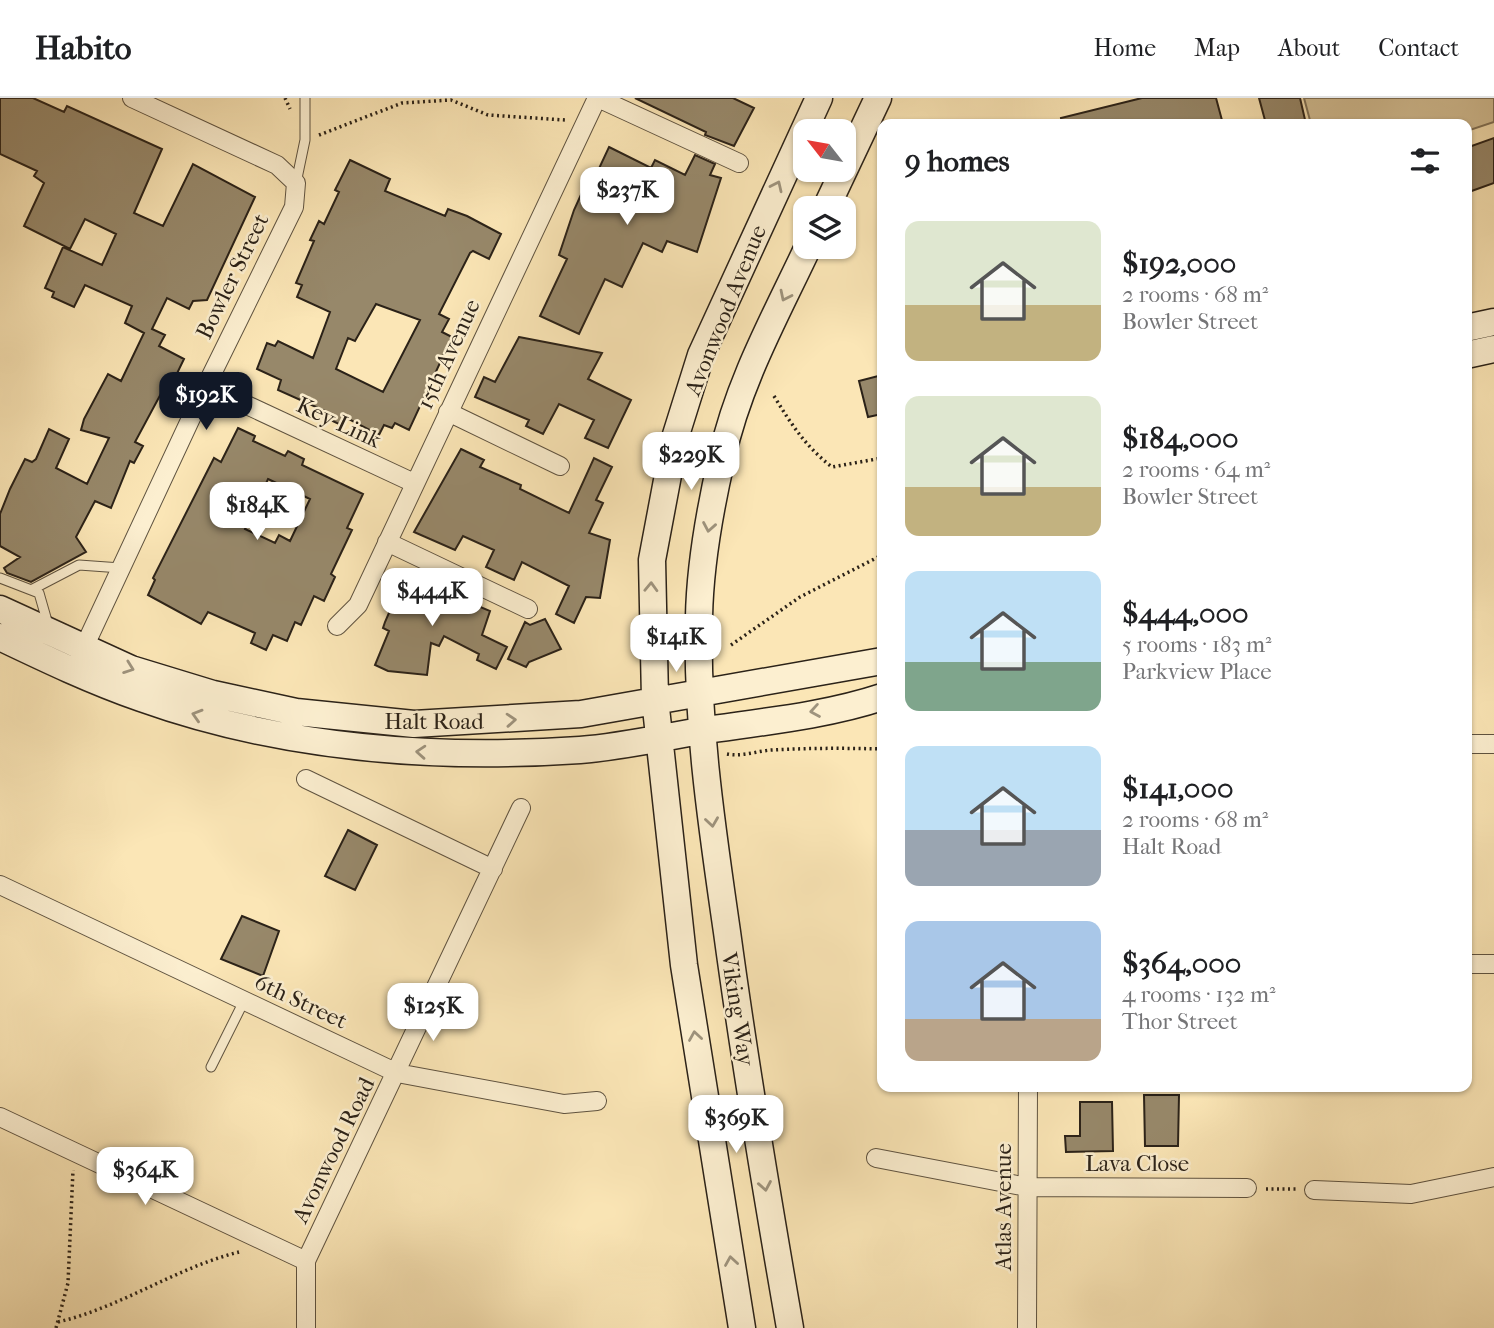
<!DOCTYPE html>
<html lang="en">
<head>
<meta charset="utf-8">
<style>
	body { margin:0; font-family:"IM FELL French Canon",serif; background:#f2f2f2; color:#202124; height:100vh; display:flex; flex-direction:column; font-size:26px; white-space:nowrap }
	* { box-sizing:border-box; margin:0 }
	p { font-size:23px; color:#757577 }
	.icon { flex:none; width:38px; height:38px; fill:none; stroke:currentColor; stroke-width:2; stroke-linecap:round; stroke-linejoin:round }
	.map { position:relative; flex:1; overflow:hidden }
	.panel { position:absolute; left:877px; top:21px; width:595px; height:973px; display:flex; flex-direction:column; background:#fff; border-radius:14px; box-shadow:0 2px 5px #0004 }
	.panel>* { flex:none }
	.needle { width:46px; rotate:301deg }
	.fabs { position:absolute; left:793px; top:21px; display:grid; gap:14px }
	.fabs a { display:grid; place-items:center; width:63px; height:63px; border-radius:14px; background:#fff; box-shadow:0 2px 5px #0004; font-size:35px }
	.price { position:absolute; translate:-50% -60px; padding:0 16px; border-radius:14px; background:#fff; color:#222; font-size:23px; line-height:46px; filter:drop-shadow(0 2px 4px #0008) }
	.price::after { content:''; position:absolute; left:50%; top:42px; width:21px; height:16px; margin-left:-10px; background:inherit; clip-path:polygon(0 0,100% 0,50% 100%) }
	.price.selected { background:#111827; color:#fff }
	ul { padding:0; list-style:none }
	li { display:flex; align-items:center; gap:21px; height:175px; padding:0 28px }
	li span { display:grid; place-items:center; flex:none; width:196px; height:140px; border-radius:14px; color:#555 }
	li>.icon { margin-inline-start:auto }
	span .icon { width:84px; height:84px; fill:#fffc; stroke-width:1 }
	li b { font-size:30px }
	h2 { display:flex; justify-content:space-between; align-items:center; height:84px; padding:0 28px; font-size:30px }
	header { display:flex; align-items:center; gap:42px; box-sizing:border-box; height:98px; padding:0 35px; background:#fff; border-bottom:2px solid #e0e0e0 }
	header strong { font-size:33px }
	nav { display:flex; gap:38px; margin-inline-start:auto; font-size:24px }
	.map>svg:first-child { display:block }
	.green { fill:#d8c59b; stroke:#82745a; stroke-width:2 }
	.building { fill:#97886a; stroke:#2b2218; stroke-width:2; fill-rule:evenodd }
	.lines { fill:none; stroke-linecap:round; stroke-linejoin:round }
	.lane-casing { stroke:#5f5340; stroke-width:11 }
	.street-casing { stroke:#5f5340; stroke-width:20 }
	.secondary-casing { stroke:#2b2218; stroke-width:29 }
	.path { stroke:#2b2218; stroke-width:3.5; stroke-dasharray:2 3.5; stroke-linecap:butt }
	.lane { stroke:#fcefd0; stroke-width:9 }
	.street { stroke:#fcefd0; stroke-width:18 }
	.secondary { stroke:#fcefd0; stroke-width:26 }
	.oneway { stroke:#9e937d }
	.labels { text-anchor:middle; stroke-width:5; stroke-linejoin:round; paint-order:stroke }
	.street-label { font-size:23px; fill:#2b2218; stroke:#fcefd0 }
</style>
</head>
<body>
<header>
<strong>Habito</strong>
<nav><a>Home</a><a>Map</a><a>About</a><a>Contact</a></nav>
</header>
<div class="map">
<svg width="1494" height="1230" viewBox="0 0 1494 1230">
	<rect width="100%" height="100%" fill="#fbe6b6"/>
	<filter id="stains"><feTurbulence type="fractalNoise" baseFrequency=".00286" numOctaves="4"/><feColorMatrix values="0 0 0 0 .2 0 0 0 0 .09 0 0 0 0 .02 0 0 0 .5 -.17"/></filter>
	<radialGradient id="worn" r=".72"><stop offset=".6" stop-color="#630" stop-opacity="0"/><stop offset="1" stop-color="#630" stop-opacity=".3"/></radialGradient>
	<path class="green" d="M1304,0H1494V24L1467,33L1466,26H1311Z"/>
	<path class="building" d="M0,0H33L64,14L67,8L162,51L134,115L163,128L193,66L255,99L207,202L193,203L189,211L167,200L152,231L165,237L159,248L184,261L169,292L164,290L135,344L143,348L134,365L130,363L111,410L95,403L76,439L86,454L31,484L7,475L4,470L20,459L0,448V416L10,391L25,361L32,364L36,361L49,331L69,341L56,370L87,386L109,340L81,332L84,321L108,276L121,283L144,235L125,225L132,208L85,187L74,209L52,199L54,194L45,190L63,149L102,167L116,136L85,121L70,151L24,128L44,85L34,78L37,73L0,56Z
		M635,0H733L754,10L734,48L705,37L706,34Z
		M1142,0H1216L1223,26H1062L1061,20Z
		M1259,0H1300L1306,26H1266Z
		M1494,40V85L1466,95V50Z
		M609,49L651,70L655,62L685,77L695,57L715,66L710,77L721,80L697,154L667,143L662,154L643,145L622,189L605,181L579,236L540,218L567,161L559,157L574,112L584,90L589,92Z
		M350,62L390,81L385,93L445,118L448,111L467,118L501,136L489,161L473,153L470,155L439,216L449,221L442,234L452,239L409,332L395,325L392,330L384,327L379,337L345,319L341,327L322,318L325,313L278,292L281,282L257,271L267,245L275,248L278,243L313,260L330,214L297,199L302,187L296,185L314,143L310,142L319,123L324,126L339,94L335,92ZM376,206L420,222L383,294L336,271L348,240L355,243Z
		M519,239L602,255L588,281L631,302L608,350L585,340L594,322L559,306L543,336L526,328L529,322L475,299L484,279L495,284Z
		M882,277V316L868,319L859,283Z
		M238,330L255,338L253,343L285,358L288,353L304,361L302,367L363,396L347,430L352,432L331,476L335,479L324,503L314,498L301,527L295,524L287,543L273,537L266,552L251,545L255,535L208,514L201,526L148,497L155,482L153,480L214,360L221,364ZM268,381L310,401L290,443L279,437L275,445L245,431Z
		M461,351L484,362L480,369L521,387L520,391L569,415L594,360L612,369L596,402L603,405L589,435L610,442L600,500L586,499L574,525L556,516L569,488L522,464L514,482L486,469L494,452L463,438L455,452L414,434Z
		M407,473L437,486L435,490L490,513L482,537L507,549L496,571L477,562L479,556L444,538L439,548L431,545L427,577L388,573L375,567L389,533L383,530L385,524Z
		M545,521L561,551L529,564L526,569L508,561L525,524L530,527Z
		M348,732L377,747L355,792L325,778Z
		M242,818L279,833L263,878L221,861Z
		M1144,997H1179L1178,1048H1145Z
		M1080,1004H1112L1113,1053L1066,1054L1065,1038H1080Z"/>
	<g class="lines">
		<g class="lane-casing">
			<path id="lane" d="M296,85L305,42V0
				M0,480L39,495L49,530
				M31,492L79,467L121,470
				M211,969L244,903"/>
		</g>
		<g class="street-casing">
			<path id="street" d="M598,0L739,65
				M206,288L414,385
				M448,314L560,368
				M387,444L528,511
				M337,528L358,507L597,0
				M80,558L206,288L294,109L296,85L277,67L132,0
				M1466,646H1494
				M306,681L493,771
				M0,787L397,975L564,1006L597,1003
				M1466,866H1494
				M0,1019L306,1163
				M876,1060L1027,1089L1247,1090
				M1314,1092L1411,1096L1494,1079
				M306,1230V1163L521,710
				M1027,1230L1028,989"/>
		</g>
		<g class="secondary-casing">
			<path id="secondary" d="M826,110L878,0
				M1466,230L1494,224
				M1466,257L1494,251
				M0,511L131,571L213,596L296,614L414,626L581,616L882,563
				M0,539C46,561 92,583 141,600C281,650 432,662 580,652C620,649 660,640 700,633C760,624 825,618 882,599
				M742,1230L684,867L655,601L652,462L675,340L701,257L819,0
				M790,1230C767,1098 745,967 727,834C712,730 696,625 699,519C700,466 710,411 722,359C738,285 776,217 808,149"/>
		</g>
		<path class="path" d="M285,0L290,11
			M319,37L402,5L451,2L488,17L565,22
			M774,298C791,326 806,349 832,369L882,360
			M731,547L800,499L882,457
			M727,656C742,659 757,653 771,652C808,650 845,650 882,651
			M1266,1091H1297
			M58,1224C122,1209 175,1170 239,1154
			M56,1230L68,1185L73,1072"/>
		<use href="#lane" class="lane"/>
		<use href="#street" class="street"/>
		<use href="#secondary" class="secondary"/>
	</g>
	<defs><path id="oneway-chevron" d="M-2-3.5L2.5 0L-2 3.5" fill="none" stroke-width="1.6" stroke-linecap="round" stroke-linejoin="round" transform="scale(1.75)"/></defs>
	<g class="oneway">
		<use href="#oneway-chevron" transform="translate(777 88) rotate(-65)"/>
		<use href="#oneway-chevron" transform="translate(785 198) rotate(116)"/>
		<use href="#oneway-chevron" transform="translate(709 429) rotate(100)"/>
		<use href="#oneway-chevron" transform="translate(651 489) rotate(-88)"/>
		<use href="#oneway-chevron" transform="translate(129 570) rotate(20)"/>
		<use href="#oneway-chevron" transform="translate(815 613) rotate(170)"/>
		<use href="#oneway-chevron" transform="translate(197 617) rotate(-163)"/>
		<use href="#oneway-chevron" transform="translate(511 622) rotate(-4)"/>
		<use href="#oneway-chevron" transform="translate(421 654) rotate(-176)"/>
		<use href="#oneway-chevron" transform="translate(712 724) rotate(82)"/>
		<use href="#oneway-chevron" transform="translate(695 938) rotate(-99)"/>
		<use href="#oneway-chevron" transform="translate(765 1088) rotate(80)"/>
		<use href="#oneway-chevron" transform="translate(731 1163) rotate(-99)"/>
	</g>
	<g class="labels">
		<g class="street-label">
			<text transform="translate(232 178) rotate(-64)" y="8">Bowler Street</text>
			<text transform="translate(725 212) rotate(-68)" y="8">Avonwood Avenue</text>
			<text transform="translate(448 256) rotate(-65)" y="8">15th Avenue</text>
			<text transform="translate(339 324) rotate(25)" y="8">Key Link</text>
			<text x="434" y="631">Halt Road</text>
			<text transform="translate(301 903) rotate(25)" y="8">6th Street</text>
			<text transform="translate(738 911) rotate(81)" y="8">Viking Way</text>
			<text transform="translate(333 1052) rotate(-64)" y="8">Avonwood Road</text>
			<text x="1137" y="1073">Lava Close</text>
			<text transform="translate(1003 1109) rotate(-90)" y="8">Atlas Avenue</text>
		</g>
	</g>
	<rect width="100%" height="100%" filter="url(#stains)"/>
	<rect width="100%" height="100%" fill="url(#worn)"/>
</svg>
<div class="fabs">
<a><svg class="needle" viewBox="-14 -14 28 28"><path d="M0-13l5 13h-10z" fill="#e53935"/><path d="M0 13l5-13h-10z" fill="#757577"/></svg></a>
<a><svg class="icon" aria-label="layers" viewBox="0 0 24 24"><path d="M12 4l9 5-9 5-9-5zM3 14l9 5 9-5"/></svg></a>
</div>
<b class="price" style="left:627px;top:129px">$237K</b>
<b class="price selected" style="left:206px;top:334px">$192K</b>
<b class="price" style="left:691px;top:394px">$229K</b>
<b class="price" style="left:257px;top:444px">$184K</b>
<b class="price" style="left:432px;top:530px">$444K</b>
<b class="price" style="left:676px;top:576px">$141K</b>
<b class="price" style="left:433px;top:945px">$125K</b>
<b class="price" style="left:736px;top:1057px">$369K</b>
<b class="price" style="left:145px;top:1109px">$364K</b>
<section class="panel">
<h2>9 homes<svg class="icon" aria-label="filters" viewBox="0 0 24 24"><path d="M4 7h16M4 17h16"/><circle cx="9" cy="7" r="2"/><circle cx="15" cy="17" r="2"/></svg></h2>
<ul>
<li><span style="background:linear-gradient(#dfe7d0 60%,#c2b280 0)"><svg class="icon" aria-label="home" viewBox="0 0 24 24"><path d="M3 11l9-7 9 7M6 9v11h12V9"/></svg></span><div><b>$192,000</b><p>2 rooms · 68 m²</p><p>Bowler Street</p></div></li>
<li><span style="background:linear-gradient(#dfe7d0 65%,#c2b280 0)"><svg class="icon" aria-label="home" viewBox="0 0 24 24"><path d="M3 11l9-7 9 7M6 9v11h12V9"/></svg></span><div><b>$184,000</b><p>2 rooms · 64 m²</p><p>Bowler Street</p></div></li>
<li><span style="background:linear-gradient(#bfe0f5 65%,#7fa58c 0)"><svg class="icon" aria-label="home" viewBox="0 0 24 24"><path d="M3 11l9-7 9 7M6 9v11h12V9"/></svg></span><div><b>$444,000</b><p>5 rooms · 183 m²</p><p>Parkview Place</p></div></li>
<li><span style="background:linear-gradient(#bfe0f5 60%,#9aa5b1 0)"><svg class="icon" aria-label="home" viewBox="0 0 24 24"><path d="M3 11l9-7 9 7M6 9v11h12V9"/></svg></span><div><b>$141,000</b><p>2 rooms · 68 m²</p><p>Halt Road</p></div></li>
<li><span style="background:linear-gradient(#a9c7e8 70%,#b9a48a 0)"><svg class="icon" aria-label="home" viewBox="0 0 24 24"><path d="M3 11l9-7 9 7M6 9v11h12V9"/></svg></span><div><b>$364,000</b><p>4 rooms · 132 m²</p><p>Thor Street</p></div></li>
</ul>
</section>
</div>
</body>
</html>
